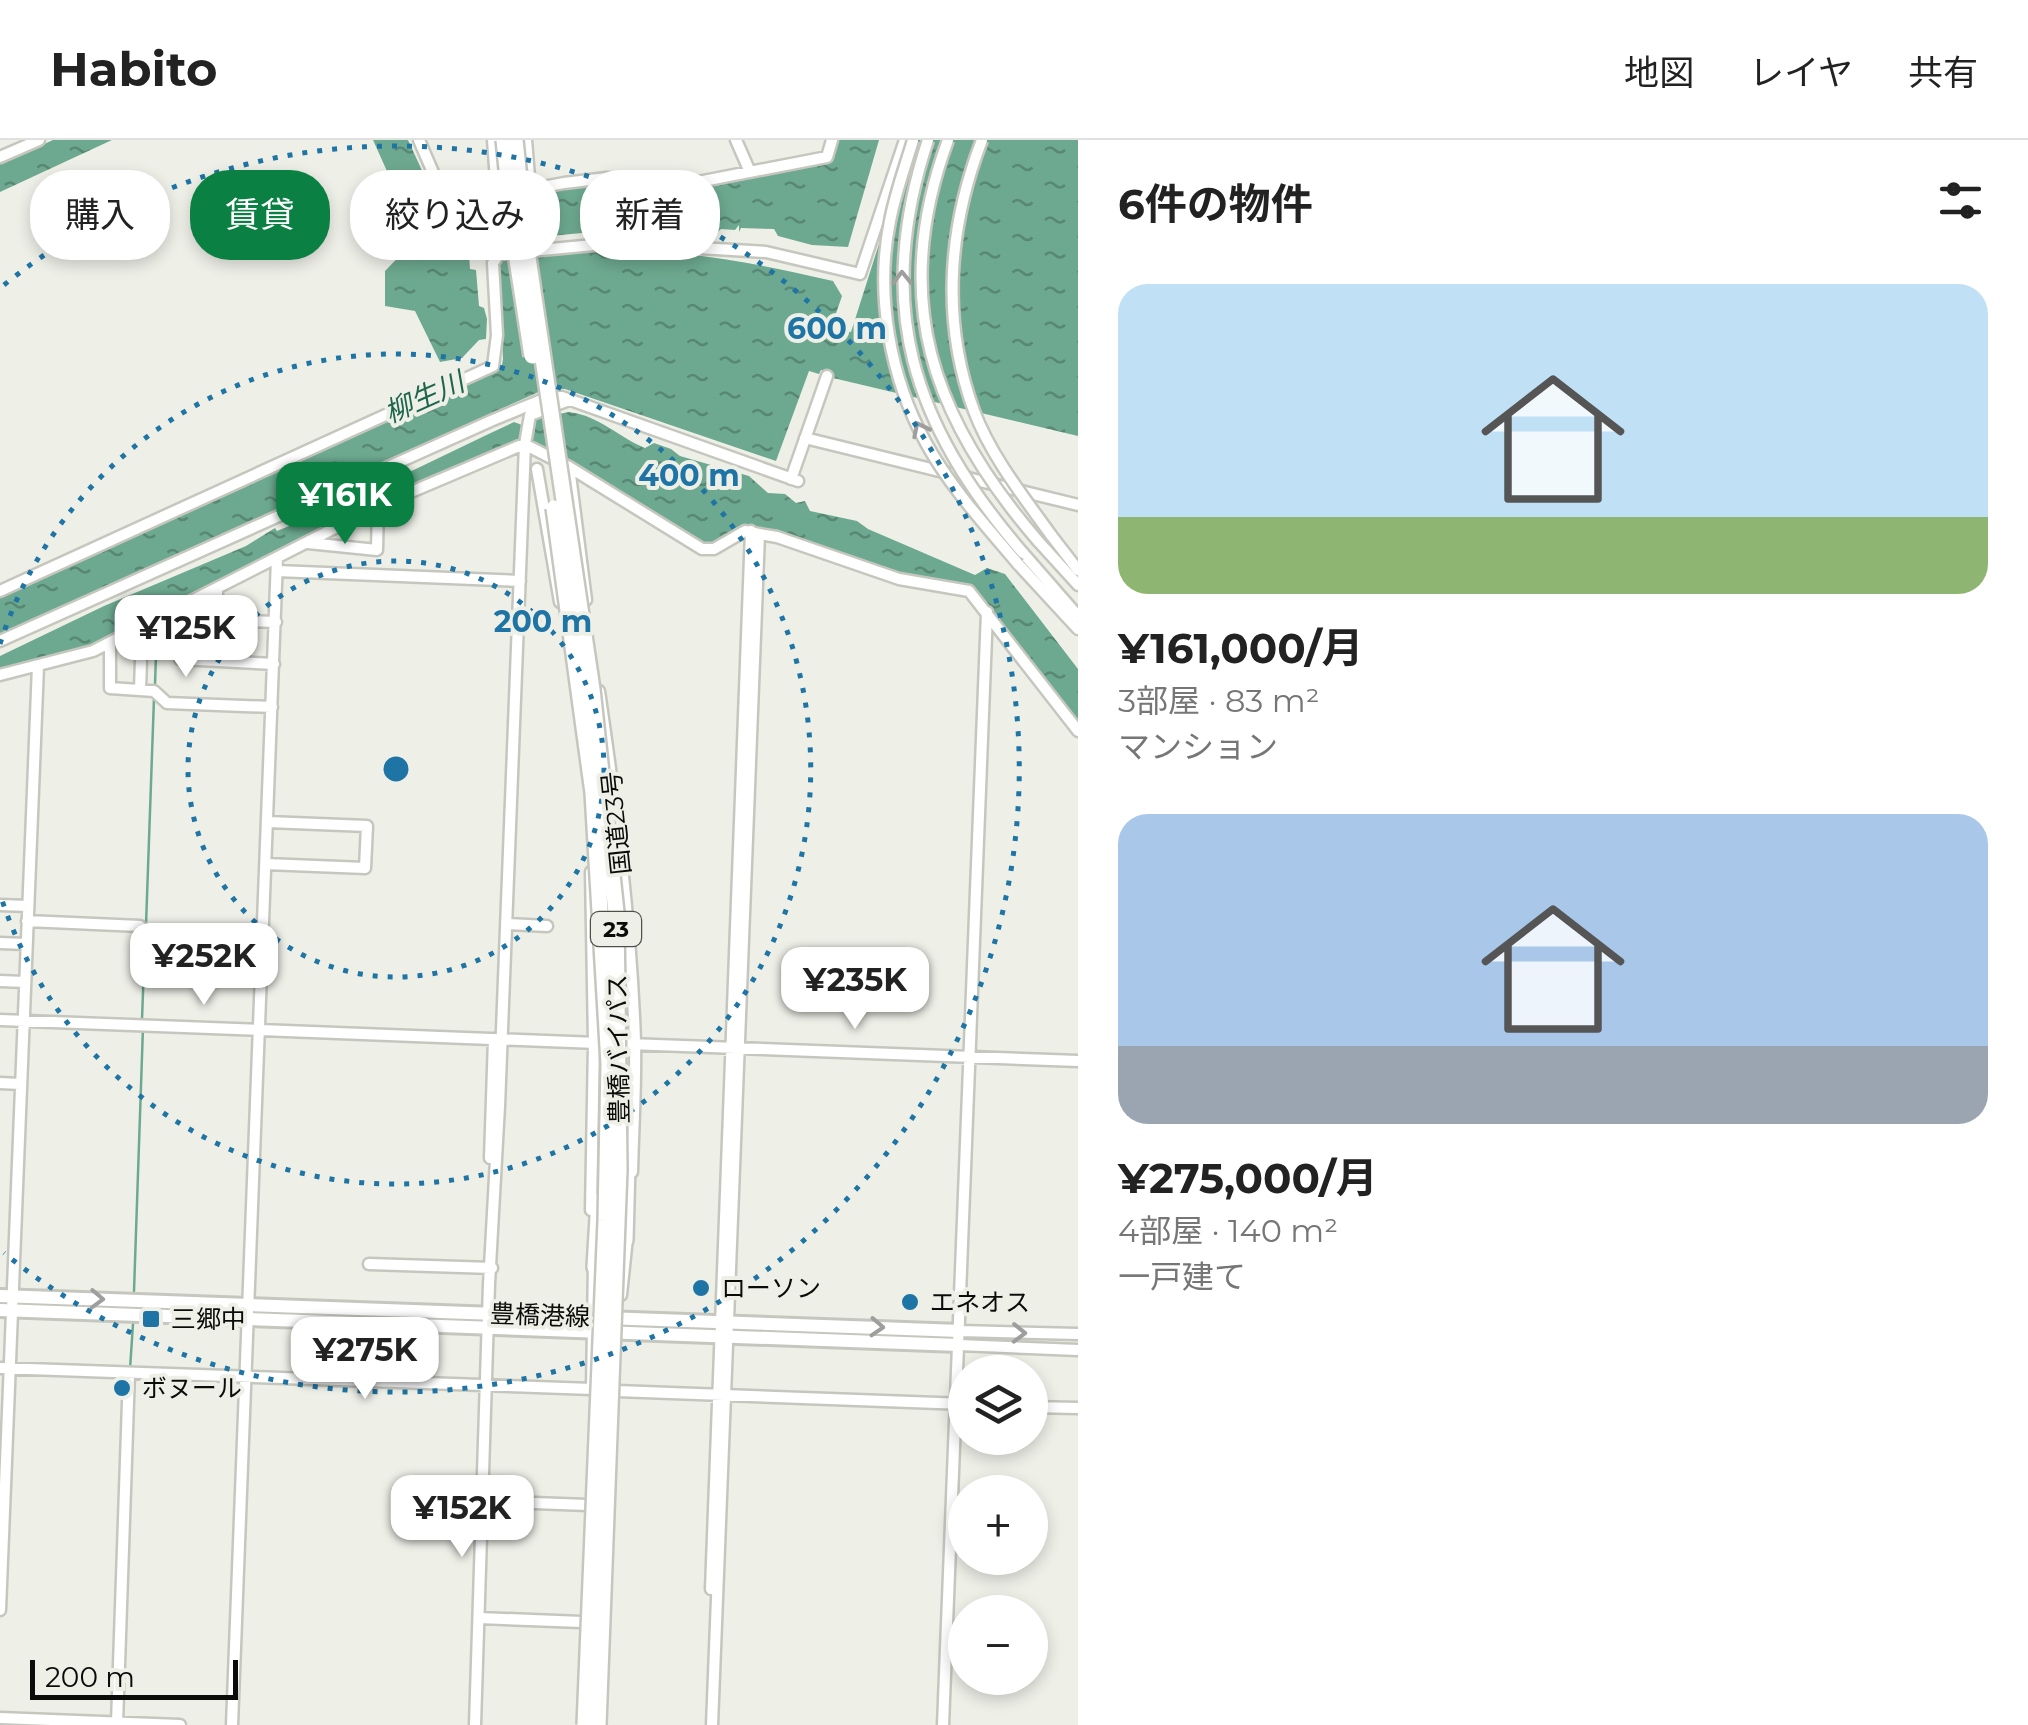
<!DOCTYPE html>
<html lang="ja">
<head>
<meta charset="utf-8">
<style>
	body { margin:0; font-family:Montserrat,"Noto Sans JP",sans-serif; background:#f6f6f6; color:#222; height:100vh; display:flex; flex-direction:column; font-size:38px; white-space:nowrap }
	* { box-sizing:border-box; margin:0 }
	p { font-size:32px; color:#767676 }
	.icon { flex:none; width:55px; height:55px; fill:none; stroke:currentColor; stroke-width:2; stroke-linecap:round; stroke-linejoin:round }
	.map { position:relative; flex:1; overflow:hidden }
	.panel { display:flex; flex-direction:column; background:#fff; width:950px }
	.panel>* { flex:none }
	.top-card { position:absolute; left:30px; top:30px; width:898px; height:90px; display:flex; gap:20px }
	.fabs { position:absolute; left:948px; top:1215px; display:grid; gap:20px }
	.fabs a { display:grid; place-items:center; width:100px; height:100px; border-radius:50%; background:#fff; box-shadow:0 5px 15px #0003; font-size:50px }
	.scale { position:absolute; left:30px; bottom:25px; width:208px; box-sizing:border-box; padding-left:10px; border:5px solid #0b0c09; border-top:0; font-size:28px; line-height:35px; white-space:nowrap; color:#0b0c09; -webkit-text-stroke:8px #eef0e8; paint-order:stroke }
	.price { position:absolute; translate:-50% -85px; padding:0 22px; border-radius:20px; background:#fff; color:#222; font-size:32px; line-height:65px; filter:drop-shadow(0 2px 5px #0008) }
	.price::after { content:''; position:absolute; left:50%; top:60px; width:30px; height:22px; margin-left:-15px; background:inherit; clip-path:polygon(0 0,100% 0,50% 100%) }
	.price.on { background:#0b8043; color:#fff }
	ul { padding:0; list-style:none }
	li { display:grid; align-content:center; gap:20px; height:530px; padding:0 40px }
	li span { display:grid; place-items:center; height:310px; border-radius:30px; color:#555 }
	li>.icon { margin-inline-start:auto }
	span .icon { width:180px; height:180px; fill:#fffc; stroke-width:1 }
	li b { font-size:42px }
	h2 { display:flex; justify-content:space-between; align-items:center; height:120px; padding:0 40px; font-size:42px }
	.tag { padding:0 35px; border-radius:40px; background:#fff; box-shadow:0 5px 15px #0003; font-size:35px; line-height:90px }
	.tag.on { background:#0b8043; color:#fff }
	header { display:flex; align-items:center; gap:60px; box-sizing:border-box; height:140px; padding:0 50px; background:#fff; border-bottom:2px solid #e0e0e0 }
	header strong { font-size:48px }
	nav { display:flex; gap:55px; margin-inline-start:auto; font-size:35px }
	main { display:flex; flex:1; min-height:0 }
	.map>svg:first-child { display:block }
	.water { fill:url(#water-ripples) }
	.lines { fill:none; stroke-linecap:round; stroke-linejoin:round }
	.stream { stroke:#6da990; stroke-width:2.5 }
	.river { stroke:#6da990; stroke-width:12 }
	.minor-casing { stroke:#c5c7bf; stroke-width:15 }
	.major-casing { stroke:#c5c7bf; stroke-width:18 }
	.highway-casing { stroke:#c5c7bf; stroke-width:20 }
	.minor { stroke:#fff; stroke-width:10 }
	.major { stroke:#fff; stroke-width:12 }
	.highway { stroke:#fff; stroke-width:15 }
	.minor-bridge-casing { stroke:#c5c7bf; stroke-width:15; stroke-linecap:butt }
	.highway-bridge-casing { stroke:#c5c7bf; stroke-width:20; stroke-linecap:butt }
	.minor-bridge { stroke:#fff; stroke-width:10 }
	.highway-bridge { stroke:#fff; stroke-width:15 }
	.oneway { stroke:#9d9e9d }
	.ring { fill:none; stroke:#1e74a4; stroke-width:5; stroke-dasharray:5 10 }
	.poi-dot { fill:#1e74a4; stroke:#eef0e8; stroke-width:4 }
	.labels { text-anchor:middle; stroke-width:8; stroke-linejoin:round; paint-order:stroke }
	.shield { fill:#eef0e8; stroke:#4f504c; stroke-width:2.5 }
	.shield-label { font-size:22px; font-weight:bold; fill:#0b0c09 }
	.street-label { font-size:25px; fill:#0b0c09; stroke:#eef0e8 }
	.poi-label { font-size:25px; fill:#0b0c09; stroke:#eef0e8; text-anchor:start }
	.water-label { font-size:28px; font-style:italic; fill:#1d664d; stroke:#eef0e8 }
	.centre { fill:#1e74a4; stroke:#eef0e8; stroke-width:5 }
	.ring-label { font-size:30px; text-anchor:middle; font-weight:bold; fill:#1e74a4; stroke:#eef0e8; stroke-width:8; stroke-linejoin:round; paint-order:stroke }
</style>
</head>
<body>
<header>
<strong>Habito</strong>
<nav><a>地図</a><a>レイヤ</a><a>共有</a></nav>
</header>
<main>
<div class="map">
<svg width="1078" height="1585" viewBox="0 0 1078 1585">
	<defs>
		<pattern id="water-ripples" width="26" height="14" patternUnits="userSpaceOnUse" patternTransform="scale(2.5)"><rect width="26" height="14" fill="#6da990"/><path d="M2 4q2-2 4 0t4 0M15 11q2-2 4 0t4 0" fill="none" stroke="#588874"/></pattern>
	</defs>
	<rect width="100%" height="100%" fill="#eef0e8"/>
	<path class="water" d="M53,0H112L0,52V24Z
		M373,0H408L442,74L449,68L583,45L697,47L830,22L837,0H879L848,107L812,105L778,96L774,89L741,88L739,92V85L735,90L721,89L714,95L655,94V83L646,82V71H604L603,91L486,102L469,113L470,129L476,130L479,166L484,168L487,179L486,199L479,200L462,218L440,222L415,171L385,166V131L417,98Z
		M912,0H1078V296L833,238L834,234L821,230L819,234L809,231L776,321L565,249L543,250L0,496V455L494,233L502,225L503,219L498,127L502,118C530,115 559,109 587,109C673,108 749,121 833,141L842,156L833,182L837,189L851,192Z
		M569,272C600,276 618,297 645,308L654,303L671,309L680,316L749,336L768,353L785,354L796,363L805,361L810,371L857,381L868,389L975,435L987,428L1005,434L1078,529V585L971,447L875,428L761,387H742L715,402L703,404L533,302L517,300L376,362L95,505L41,522L35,520L0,529V516L104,466L246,406L275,388L277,391C358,358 435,319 514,282L522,285L532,279Z"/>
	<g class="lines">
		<path class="stream" d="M515,437L520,310
			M155,545L157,483
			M506,672L514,445
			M146,785L154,558
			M142,880L145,798
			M134,1151L143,887
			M130,1229L133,1184"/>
		<path class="river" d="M0,1583L50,1585"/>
		<g class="minor-casing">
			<path id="minor" d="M419,0L447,65L564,43L607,38L698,42L827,17L832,0
				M493,0L497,54
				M526,0L530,49
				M736,0L750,32
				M0,17L39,0
				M805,298L1078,365
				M569,327L586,460
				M537,329L560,462
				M791,339L827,236
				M759,394L777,397L899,439L969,451L1078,591
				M1051,395L1078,430
				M1038,401L1078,445
				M308,403L377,410L378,366
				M1023,413L1078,476
				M1018,424L1078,489
				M277,431L520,441
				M0,451L493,226L497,195L493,123L499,114L615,103L766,112L860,134L905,0
				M217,451V480L276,482
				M180,470V519L274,524
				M0,501L493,280L546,258L562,257L798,341
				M110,503V548L154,551L167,563L272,567
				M0,535L93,511L378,366L524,304L569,327L702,409H714L745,391L759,394L712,1585
				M140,550L142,489
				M599,551C616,666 631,784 635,901C636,945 633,988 632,1032
				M266,724L365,728L367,686L268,682
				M591,732L594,903L591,1070
				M0,765L28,766
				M27,781L140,786L149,796L263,800
				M506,784L547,786
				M0,803L26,804
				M0,841L25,842
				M0,880L597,903
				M629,904L1078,921
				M0,943L20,944
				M490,1018L494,899
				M369,1124L492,1128
				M621,1155L627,1098
				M960,1191L1078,1194
				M959,1205L1078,1210
				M0,1228L592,1249
				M592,1249L594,1122
				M617,1251L965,1264
				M1030,1267L1078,1268
				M484,1361L587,1365
				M711,1449L751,391
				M0,1470L38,526
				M479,1478L582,1482
				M0,1578L180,1585
				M117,1583L129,1233
				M232,1585L277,419
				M475,1585L489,1144L499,966L525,304L530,275L569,260
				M943,1585L987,472"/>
		</g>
		<g class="major-casing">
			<path id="major" d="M0,1156L960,1191
				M0,1170L959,1205"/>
		</g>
		<g class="highway-casing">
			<path id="highway" d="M625,1100L627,1024
				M595,1127L599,1061"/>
		</g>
		<use href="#minor" class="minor"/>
		<use href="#major" class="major"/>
		<use href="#highway" class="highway"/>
		<g class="minor-bridge-casing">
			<path id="minor-bridge" d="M913,0C905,27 895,54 890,81C875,154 890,238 926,303C950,347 986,386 1018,424
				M928,0C873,166 912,284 1023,413
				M948,0C889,159 932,278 1038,401
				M982,0C948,88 941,181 974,271C991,316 1023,356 1051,395"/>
		</g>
		<g class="highway-bridge-casing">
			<path id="highway-bridge" d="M504,0L515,107L532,216
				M515,0L526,104L592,549L616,772L619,1030L598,1585
				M554,368L593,653L609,924L606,1080L585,1585"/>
		</g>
		<use href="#minor-bridge" class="minor-bridge"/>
		<use href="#highway-bridge" class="highway-bridge"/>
	</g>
	<defs><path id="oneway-chevron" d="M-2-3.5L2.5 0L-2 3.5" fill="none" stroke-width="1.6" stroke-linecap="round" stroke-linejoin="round" transform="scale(2.5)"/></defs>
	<g class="oneway">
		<use href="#oneway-chevron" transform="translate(902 138) rotate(-91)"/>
		<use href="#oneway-chevron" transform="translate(920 289) rotate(-116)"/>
		<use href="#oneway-chevron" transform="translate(97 1159) rotate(2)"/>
		<use href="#oneway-chevron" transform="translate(877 1187) rotate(3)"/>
		<use href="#oneway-chevron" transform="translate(1019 1193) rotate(1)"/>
	</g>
	<g class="ring">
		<circle cx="396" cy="629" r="208"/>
		<path d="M0 504A415 415 0 1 1 0 754"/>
		<path d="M4 145A623 623 0 1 1 4 1113"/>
	</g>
	<g class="poi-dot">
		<circle cx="701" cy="1148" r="10"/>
		<circle cx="910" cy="1162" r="10"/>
		<rect x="141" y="1169" width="20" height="20" rx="5"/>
		<circle cx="122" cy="1248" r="10"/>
	</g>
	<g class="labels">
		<rect class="shield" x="591" y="772" width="50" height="34" rx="8"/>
		<g class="shield-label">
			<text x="616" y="797">23</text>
		</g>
		<g class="street-label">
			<text transform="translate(616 683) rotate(-96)" y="9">国道23号</text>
			<text transform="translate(618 909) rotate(-91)" y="9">豊橋バイパス</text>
			<text transform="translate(540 1175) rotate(2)" y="9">豊橋港線</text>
		</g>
		<g class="poi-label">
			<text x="721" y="1157">ローソン</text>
			<text x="930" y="1171">エネオス</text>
			<text x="171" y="1188">三郷中</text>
			<text x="142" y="1257">ボヌール</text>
		</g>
		<g class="water-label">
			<text transform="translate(424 257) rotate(-24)" y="10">柳生川</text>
		</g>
	</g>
	<circle cx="396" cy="629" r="15" class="centre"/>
	<g class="ring-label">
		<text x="837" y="199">600 m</text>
		<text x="689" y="346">400 m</text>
		<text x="543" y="492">200 m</text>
	</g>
</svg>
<div class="fabs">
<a><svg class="icon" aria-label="layers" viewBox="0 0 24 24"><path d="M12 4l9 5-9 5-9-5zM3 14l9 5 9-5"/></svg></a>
<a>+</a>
<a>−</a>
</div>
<div class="scale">200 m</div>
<b class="price on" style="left:345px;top:407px">¥161K</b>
<b class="price" style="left:186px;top:540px">¥125K</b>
<b class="price" style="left:204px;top:868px">¥252K</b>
<b class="price" style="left:855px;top:892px">¥235K</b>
<b class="price" style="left:365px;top:1262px">¥275K</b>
<b class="price" style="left:462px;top:1420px">¥152K</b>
<div class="top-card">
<a class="tag">購入</a>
<a class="tag on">賃貸</a>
<a class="tag">絞り込み</a>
<a class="tag">新着</a>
</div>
</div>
<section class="panel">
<h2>6件の物件<svg class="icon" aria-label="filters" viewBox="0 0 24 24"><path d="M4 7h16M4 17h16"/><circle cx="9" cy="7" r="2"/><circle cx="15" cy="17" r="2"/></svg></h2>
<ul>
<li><span style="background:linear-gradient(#bfe0f5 75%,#8fb573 0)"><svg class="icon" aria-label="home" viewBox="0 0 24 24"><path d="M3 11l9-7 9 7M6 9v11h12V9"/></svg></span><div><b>¥161,000/月</b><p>3部屋 · 83 m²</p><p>マンション</p></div></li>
<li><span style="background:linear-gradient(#a9c7e8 75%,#9aa5b1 0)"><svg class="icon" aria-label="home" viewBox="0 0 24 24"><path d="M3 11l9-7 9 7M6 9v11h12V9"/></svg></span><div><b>¥275,000/月</b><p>4部屋 · 140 m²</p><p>一戸建て</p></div></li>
</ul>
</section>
</main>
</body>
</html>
